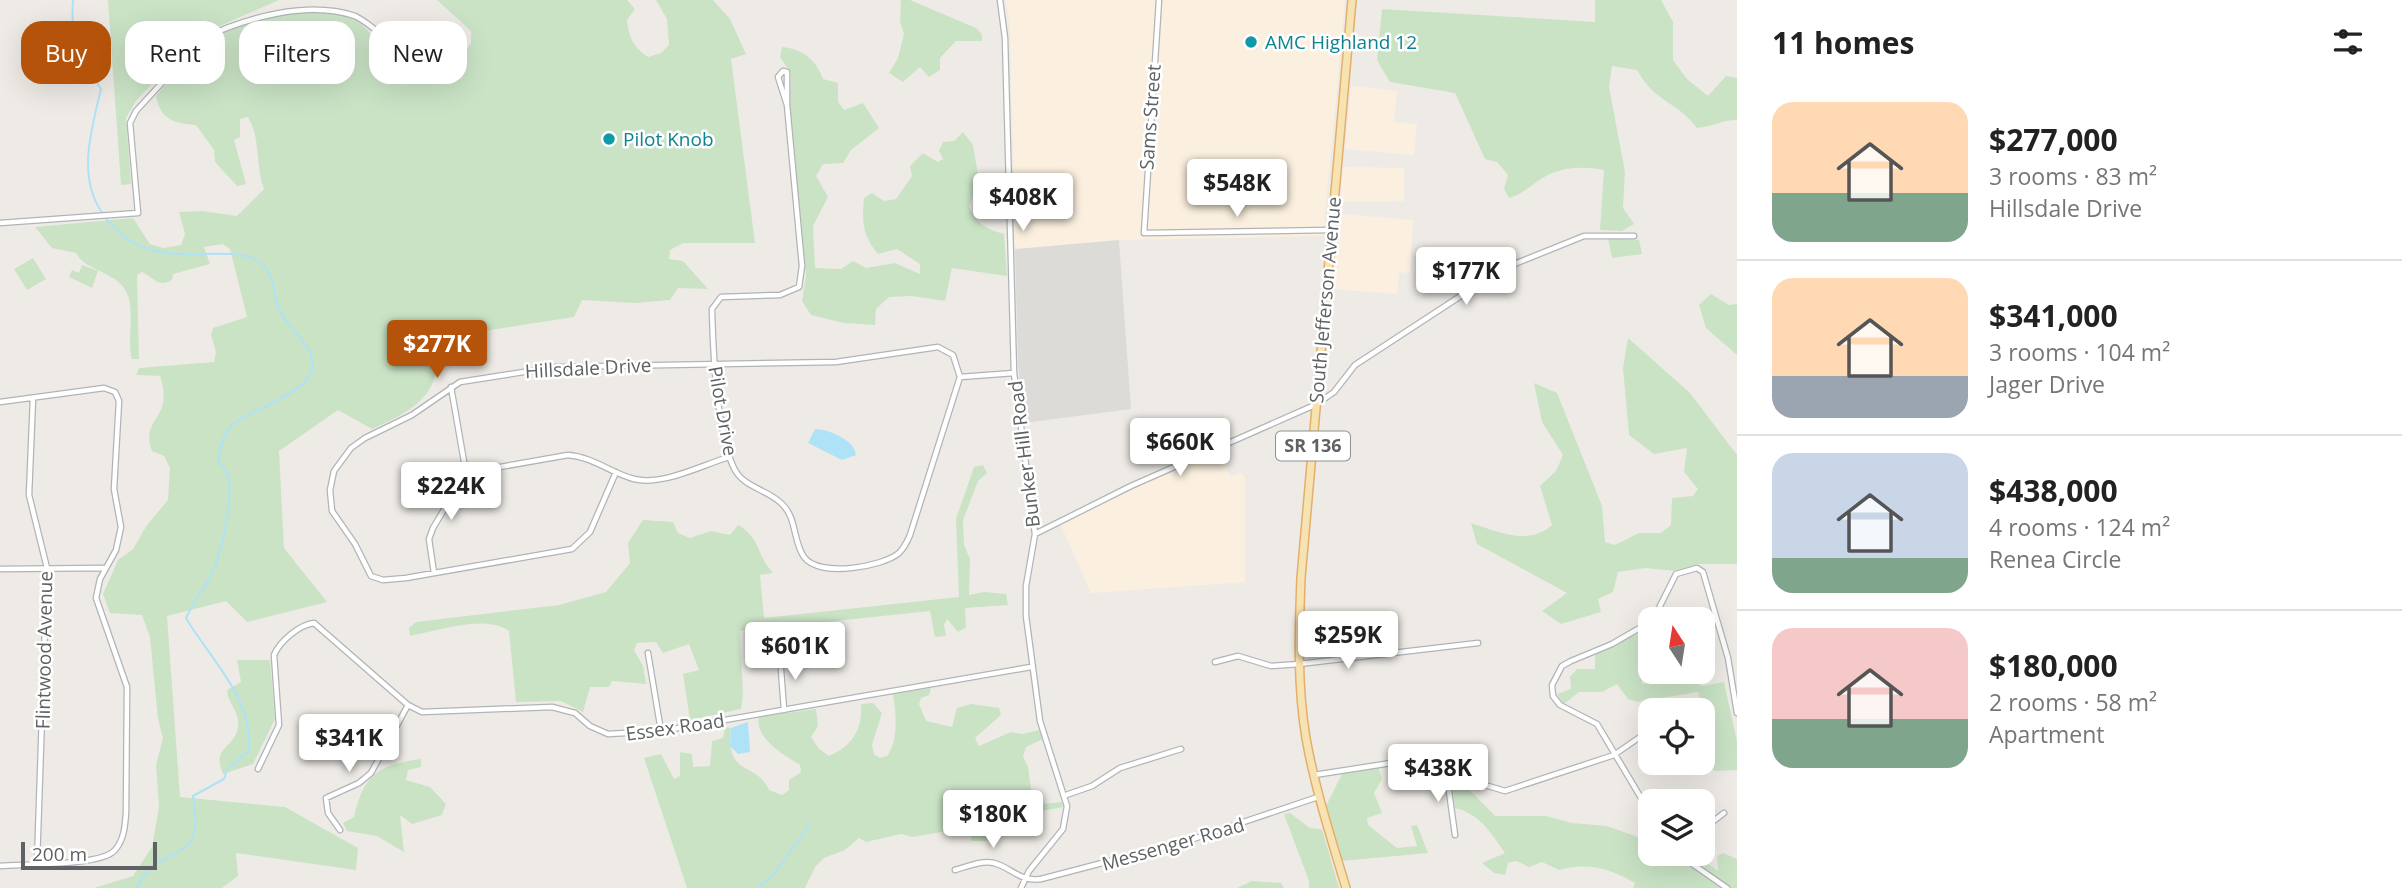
<!DOCTYPE html>
<html lang="en">
<head>
<meta charset="utf-8">
<style>
	body { margin:0; font-family:"Open Sans",sans-serif; background:#f2f2f2; color:#222; height:100vh; display:flex; flex-direction:column; font-size:26px; white-space:nowrap }
	* { box-sizing:border-box; margin:0 }
	p { font-size:23px; color:#767676 }
	.icon { flex:none; width:38px; height:38px; fill:none; stroke:currentColor; stroke-width:2; stroke-linecap:round; stroke-linejoin:round }
	.map { position:relative; flex:1; overflow:hidden }
	.details { display:flex; flex-direction:column; background:#fff; width:665px }
	.details>* { flex:none }
	.hud { position:absolute; left:21px; top:21px; width:665px; height:63px; display:flex; gap:14px }
	.needle { width:46px; rotate:348deg }
	.fabs { position:absolute; left:1638px; top:607px; display:grid; gap:14px }
	.fabs a { display:grid; place-items:center; width:77px; height:77px; border-radius:14px; background:#fff; box-shadow:0 7px 28px #0002; font-size:35px }
	.scale { position:absolute; left:21px; bottom:18px; width:136px; box-sizing:border-box; padding-left:7px; border:4px solid #5e6265; border-top:0; font-size:19px; line-height:24px; white-space:nowrap; color:#5e6265; -webkit-text-stroke:5px #fff; paint-order:stroke }
	.price { position:absolute; translate:-50% -60px; padding:0 16px; border-radius:7px; background:#fff; color:#222; font-size:23px; line-height:46px; filter:drop-shadow(0 2px 4px #0008) }
	.price::after { content:''; position:absolute; left:50%; top:42px; width:21px; height:16px; margin-left:-10px; background:inherit; clip-path:polygon(0 0,100% 0,50% 100%) }
	.price.active { background:#b45309; color:#fff }
	ul { padding:0; list-style:none }
	li { display:flex; align-items:center; gap:21px; height:175px; padding:0 35px }
	li+li { border-top:2px solid #e0e0e0 }
	li span { display:grid; place-items:center; flex:none; width:196px; height:140px; border-radius:21px; color:#555 }
	li>.icon { margin-inline-start:auto }
	span .icon { width:84px; height:84px; fill:#fffc; stroke-width:1 }
	li b { font-size:30px }
	h2 { display:flex; justify-content:space-between; align-items:center; height:84px; padding:0 35px; font-size:30px }
	.pill { padding:0 24px; border-radius:21px; background:#fff; box-shadow:0 7px 28px #0002; font-size:24px; line-height:63px }
	.pill.active { background:#b45309; color:#fff }
	main { display:flex; flex:1; min-height:0 }
	.map>svg:first-child { display:block }
	.commercial { fill:#fbf0df }
	.industrial { fill:#dddbd8 }
	.green { fill:#cae3c5 }
	.water { fill:#aee2f7 }
	.lines { fill:none; stroke-linecap:round; stroke-linejoin:round }
	.stream { stroke:#aee2f7; stroke-width:2 }
	.minor-casing { stroke:#b1b4b7; stroke-width:7 }
	.primary-casing { stroke:#e4af6a; stroke-width:10 }
	.minor { stroke:#fff; stroke-width:4.5 }
	.primary { stroke:#f7e2b2; stroke-width:7 }
	.culture-dot { fill:#0f9aa8; stroke:#fff; stroke-width:2.5 }
	.labels { text-anchor:middle; stroke-width:5; stroke-linejoin:round; paint-order:stroke }
	.shield { fill:#fff; stroke:#8e9193; stroke-width:2 }
	.shield-label { font-size:18px; font-weight:bold; fill:#5e6265 }
	.culture-label { font-size:19px; fill:#0d838f; stroke:#fff; text-anchor:start }
	.street-label { font-size:19px; fill:#5e6265; stroke:#fff }
</style>
</head>
<body>
<main>
<div class="map">
<svg width="1737" height="888" viewBox="0 0 1737 888">
	<rect width="100%" height="100%" fill="#eeebe6"/>
	<path class="commercial" d="M1006,0H1345L1323,236L1119,240L1015,249L1010,31Z
		M1351,86L1397,91L1394,122L1417,124L1414,155L1345,149Z
		M1343,167L1404,168V201L1340,202Z
		M1339,214L1413,220L1410,273L1399,272L1397,294L1332,289Z
		M1219,449L1230,477L1241,473L1245,477V582L1091,593L1060,523Z"/>
	<path class="industrial" d="M1119,240L1131,409L1024,423L1018,364L1015,249Z"/>
	<path class="green" d="M108,0H279L206,32L187,46L136,101L126,118L131,184L121,185Z
		M437,0H627L635,9L627,20C629,37 633,47 648,57L661,53L669,45L667,19L656,0H713L730,19L746,54L731,59L755,243H683L670,250L669,259L683,261L708,289L678,288L670,300L634,303L582,300L574,317L439,338C442,393 419,408 372,429L338,410L279,451L284,548L327,602L247,622L226,601L167,616L180,797L285,807L358,848L356,870L236,853L238,876L222,888H94L133,876L152,847L159,807L156,765L163,738L158,719L150,637L142,615L110,613L103,594L118,560L133,549L147,525L168,500L170,468L164,456L152,451C139,418 175,420 160,376L136,375L139,368L214,362L216,352L211,335L213,328L247,317L230,249L223,244L204,247L210,264L173,274L172,280C159,288 154,278 142,272L137,275L139,359H132C126,338 137,306 124,288C112,271 86,271 76,253L52,248L35,227L133,218L150,244L164,248L181,245L185,234L179,212L202,211L237,216L264,189C255,166 261,138 248,117L240,119V137L234,140L246,184L237,186L215,162L214,150L196,125C173,123 161,120 156,96C171,79 188,52 207,40C241,18 319,0 356,20C373,32 383,54 397,70L427,74L452,70L471,43V31Z
		M901,0H910L976,28L982,34V41H956L940,58V70L929,77L920,67L903,82L889,73L898,58L904,34L900,21Z
		M1595,0H1661L1673,22V60L1687,79L1708,96L1726,76L1737,78V120C1721,120 1712,127 1697,128C1676,100 1657,105 1637,70L1612,66L1609,87L1625,172L1623,208L1634,224L1622,231L1600,230L1604,170C1581,166 1559,166 1538,181C1528,188 1522,194 1509,198L1504,189L1508,175L1497,162L1485,159L1455,93L1390,82L1377,60L1382,9L1595,22Z
		M782,47C804,49 816,60 823,79L838,83V102L844,110L863,103L879,128L851,150L843,163L823,164L816,176L828,197L813,226L815,268L841,269L853,261L866,268L895,263L920,274V264L897,249L878,254C862,235 862,222 864,198L872,193L884,201L896,199L912,176L910,166L923,153L938,162L943,159L939,151L943,142L954,141L963,132L973,145L978,174L991,179L994,195L973,197L969,206C977,224 986,229 1004,234L1007,276L952,268L945,301L912,296L889,297L876,309L875,325L844,323L811,315L802,301L806,275L790,106L791,73L780,57Z
		M1608,238L1639,240L1642,254L1612,258Z
		M33,258L46,279L27,290L14,269Z
		M82,265L98,271L92,288L69,277L72,270L79,273Z
		M1711,294L1729,305L1737,304V355L1706,328L1699,305Z
		M1628,338L1690,393L1737,455V564H1699L1675,571L1645,568L1618,572L1613,592L1598,599L1601,612L1561,624L1542,611L1567,593L1477,544L1471,523C1498,532 1529,546 1552,525L1540,486L1556,471L1563,455L1542,422L1534,383L1557,393L1602,506L1605,542L1615,545L1639,533H1661L1671,525L1672,498L1693,496L1698,489L1684,472L1687,448L1654,454L1629,435L1623,368Z
		M983,465L987,473L978,481L963,520L964,545L970,559L969,595L984,592L1006,594L1008,605L965,608L966,628L958,632L947,619L944,625L946,636L935,637L930,611L740,631L743,695L741,709L690,720L683,674L699,670L689,644L663,653L656,642L637,643L634,650L643,666L646,684L612,681L609,687H590L583,712L561,701L516,702L509,631C485,614 438,631 410,636L409,628L416,622L559,605L606,592L630,563L628,543L643,520L673,522L678,533L690,538L711,531L730,535L738,525C760,537 757,556 773,573L760,575L764,618L959,597L956,519L974,467Z
		M1646,630L1650,640V660L1644,663L1648,676L1642,679V684L1693,680L1702,686L1724,682L1737,741V770L1715,771L1705,764L1703,710L1698,692L1637,702L1628,699L1617,684L1602,692H1579L1564,704L1557,694L1571,689L1570,677L1577,669H1595V653Z
		M237,660H270L275,719L253,764L223,774C211,745 235,750 238,726C240,712 228,704 227,690L241,682Z
		M931,688L929,695L921,698L919,704L926,721L952,727L957,708L971,704L999,708L1001,715L975,738L979,746L1011,732L1022,734L1040,730L1043,739L1026,747L1023,756L1028,767L1033,805L1062,802L1063,807L1036,812L998,829L996,841H971L973,829L964,828L913,837L901,834L866,842L859,838L845,850L824,858L815,867L805,888H687L644,758L661,754L674,779L680,776V752L692,754L693,767L710,766L712,741L723,738L725,727L731,728C725,778 757,761 769,790L782,795L789,790V780L801,772L800,765C784,755 754,738 759,717L816,709L818,726L811,737L819,749L829,756C853,746 863,728 861,704L873,703L882,713L872,745L874,754L880,758L887,756C899,739 896,714 893,694Z
		M421,759V767L408,770L406,780L430,787L446,804L442,815L412,824L400,815L404,852L377,836L347,831L343,823L354,817C364,773 379,765 421,759Z
		M1378,767L1382,779L1374,793L1382,813L1367,818L1368,825L1397,848L1417,846L1411,826L1417,825L1428,853L1341,861L1325,808L1342,774Z
		M1452,781L1466,786L1495,816H1546L1572,823L1607,826L1638,837L1650,831V854H1672L1723,888H1633L1635,883C1609,868 1587,862 1559,870L1542,862L1529,867L1516,861L1508,863L1505,875L1494,873L1482,863L1505,853C1491,833 1480,814 1455,808Z
		M1290,813L1310,828L1322,829L1339,888H1309V881L1284,814Z
		M1723,853L1737,859V888H1731L1683,854H1694L1718,871L1717,856Z
		M1252,881L1281,883L1284,888H1237Z"/>
	<path class="water" d="M815,429C828,429 855,440 856,455L842,460L808,443Z
		M748,722L750,752L738,754L730,746L731,728Z"/>
	<g class="lines">
		<path class="stream" d="M73,0C71,28 73,30 86,53C93,66 88,71 101,89C92,128 76,177 103,214
			M106,218C152,282 231,235 263,265C275,276 273,295 279,309C287,328 307,339 312,358C322,392 249,408 231,426C223,434 220,450 218,461C222,466 229,473 229,479C232,503 222,554 211,575C203,589 193,603 186,618C210,659 254,699 249,750L227,770L224,779L193,796C207,873 160,837 137,888
			M758,888L775,873L811,822"/>
		<g class="minor-casing">
			<path id="minor" d="M1000,0L1005,38L1014,373L1035,534L1026,586V616L1040,721L1067,806L1063,829L1029,871L1021,888
				M1159,0L1144,233L1330,230
				M787,105L778,77L783,71L787,72V105L802,266L799,287L780,295L721,297L712,309C713,352 716,427 733,466C742,488 766,488 782,504C797,518 793,542 804,557C819,578 882,567 899,553C904,548 907,542 910,535L960,377
				M0,223L138,213L130,123L136,111L203,38C246,18 307,0 355,16C370,23 379,36 396,41
				M33,398L29,495L47,568L37,863
				M0,402L104,388L115,392L119,401L114,489L121,527L116,550L100,579L96,598L127,687L126,813C125,826 124,840 115,850C102,866 23,864 0,866
				M616,472L590,532L572,549L406,578L383,580L371,576L355,544L332,511L330,490L334,471L351,448L365,438L412,415L460,382L555,367L836,362L938,347L953,355L960,377L1014,373
				M466,473L568,455C593,457 611,473 634,479C663,486 702,465 729,457
				M1035,534L1131,486L1317,404L1334,392L1355,365L1502,269L1584,236H1634
				M0,569L104,568
				M434,573L429,539L433,528L466,473L451,387
				M1653,620L1676,574L1697,568L1703,572L1728,658L1737,713
				M1650,622L1612,644L1571,661L1562,666L1552,685L1553,696L1560,705L1597,724L1650,813
				M648,653L661,731
				M780,656L784,710
				M1215,662L1238,656L1271,666L1299,664L1478,643
				M258,769L279,725L274,655C280,641 299,625 314,623L408,705L422,712L552,707L575,713L590,726L608,734L661,731L1031,667
				M1314,775L1404,761L1505,791L1614,755L1650,730
				M1451,776L1448,784L1455,835
				M1066,795L1092,786L1120,768L1181,749
				M1703,829L1724,813
				M340,830L328,813L326,798L359,783L371,773L408,705
				M1678,854L1727,888
				M955,870C966,867 981,860 994,863C1012,868 1020,882 1041,879L1190,840L1318,797"/>
		</g>
		<g class="primary-casing">
			<path id="primary" d="M1346,888C1331,838 1315,789 1306,738C1297,685 1299,631 1301,578L1352,0"/>
		</g>
		<use href="#minor" class="minor"/>
		<use href="#primary" class="primary"/>
	</g>
	<g class="culture-dot">
		<circle cx="1251" cy="42" r="7"/>
		<circle cx="609" cy="139" r="7"/>
	</g>
	<g class="labels">
		<rect class="shield" x="1276" y="431.5" width="74" height="29" rx="5"/>
		<g class="shield-label">
			<text x="1313" y="452">SR 136</text>
		</g>
		<g class="culture-label">
			<text x="1265" y="49">AMC Highland 12</text>
			<text x="623" y="146">Pilot Knob</text>
		</g>
		<g class="street-label">
			<text transform="translate(1150 117) rotate(-86)" y="7">Sams Street</text>
			<text transform="translate(1325 300) rotate(-85)" y="7">South Jefferson Avenue</text>
			<text transform="translate(588 368) rotate(-3)" y="7">Hillsdale Drive</text>
			<text transform="translate(723 411) rotate(80)" y="7">Pilot Drive</text>
			<text transform="translate(1024 454) rotate(-97)" y="7">Bunker Hill Road</text>
			<text transform="translate(44 650) rotate(-89)" y="7">Flintwood Avenue</text>
			<text transform="translate(675 727) rotate(-8)" y="7">Essex Road</text>
			<text transform="translate(1173 844) rotate(-16)" y="7">Messenger Road</text>
		</g>
	</g>
</svg>
<div class="fabs">
<a><svg class="needle" viewBox="-14 -14 28 28"><path d="M0-13l5 13h-10z" fill="#e53935"/><path d="M0 13l5-13h-10z" fill="#767676"/></svg></a>
<a><svg class="icon" aria-label="locate" viewBox="0 0 24 24"><circle cx="12" cy="12" r="6"/><path d="M12 2v4M12 18v4M2 12h4M18 12h4"/></svg></a>
<a><svg class="icon" aria-label="layers" viewBox="0 0 24 24"><path d="M12 4l9 5-9 5-9-5zM3 14l9 5 9-5"/></svg></a>
</div>
<div class="scale">200 m</div>
<b class="price" style="left:1237px;top:219px">$548K</b>
<b class="price" style="left:1023px;top:233px">$408K</b>
<b class="price" style="left:1466px;top:307px">$177K</b>
<b class="price active" style="left:437px;top:380px">$277K</b>
<b class="price" style="left:1180px;top:478px">$660K</b>
<b class="price" style="left:451px;top:522px">$224K</b>
<b class="price" style="left:1348px;top:671px">$259K</b>
<b class="price" style="left:795px;top:682px">$601K</b>
<b class="price" style="left:349px;top:774px">$341K</b>
<b class="price" style="left:1438px;top:804px">$438K</b>
<b class="price" style="left:993px;top:850px">$180K</b>
<div class="hud">
<a class="pill active">Buy</a>
<a class="pill">Rent</a>
<a class="pill">Filters</a>
<a class="pill">New</a>
</div>
</div>
<section class="details">
<h2>11 homes<svg class="icon" aria-label="filters" viewBox="0 0 24 24"><path d="M4 7h16M4 17h16"/><circle cx="9" cy="7" r="2"/><circle cx="15" cy="17" r="2"/></svg></h2>
<ul>
<li><span style="background:linear-gradient(#ffd9b3 65%,#7fa58c 0)"><svg class="icon" aria-label="home" viewBox="0 0 24 24"><path d="M3 11l9-7 9 7M6 9v11h12V9"/></svg></span><div><b>$277,000</b><p>3 rooms · 83 m²</p><p>Hillsdale Drive</p></div></li>
<li><span style="background:linear-gradient(#ffd9b3 70%,#9aa5b1 0)"><svg class="icon" aria-label="home" viewBox="0 0 24 24"><path d="M3 11l9-7 9 7M6 9v11h12V9"/></svg></span><div><b>$341,000</b><p>3 rooms · 104 m²</p><p>Jager Drive</p></div></li>
<li><span style="background:linear-gradient(#c9d6e8 75%,#7fa58c 0)"><svg class="icon" aria-label="home" viewBox="0 0 24 24"><path d="M3 11l9-7 9 7M6 9v11h12V9"/></svg></span><div><b>$438,000</b><p>4 rooms · 124 m²</p><p>Renea Circle</p></div></li>
<li><span style="background:linear-gradient(#f6c9c9 65%,#7fa58c 0)"><svg class="icon" aria-label="home" viewBox="0 0 24 24"><path d="M3 11l9-7 9 7M6 9v11h12V9"/></svg></span><div><b>$180,000</b><p>2 rooms · 58 m²</p><p>Apartment</p></div></li>
</ul>
</section>
</main>
</body>
</html>
